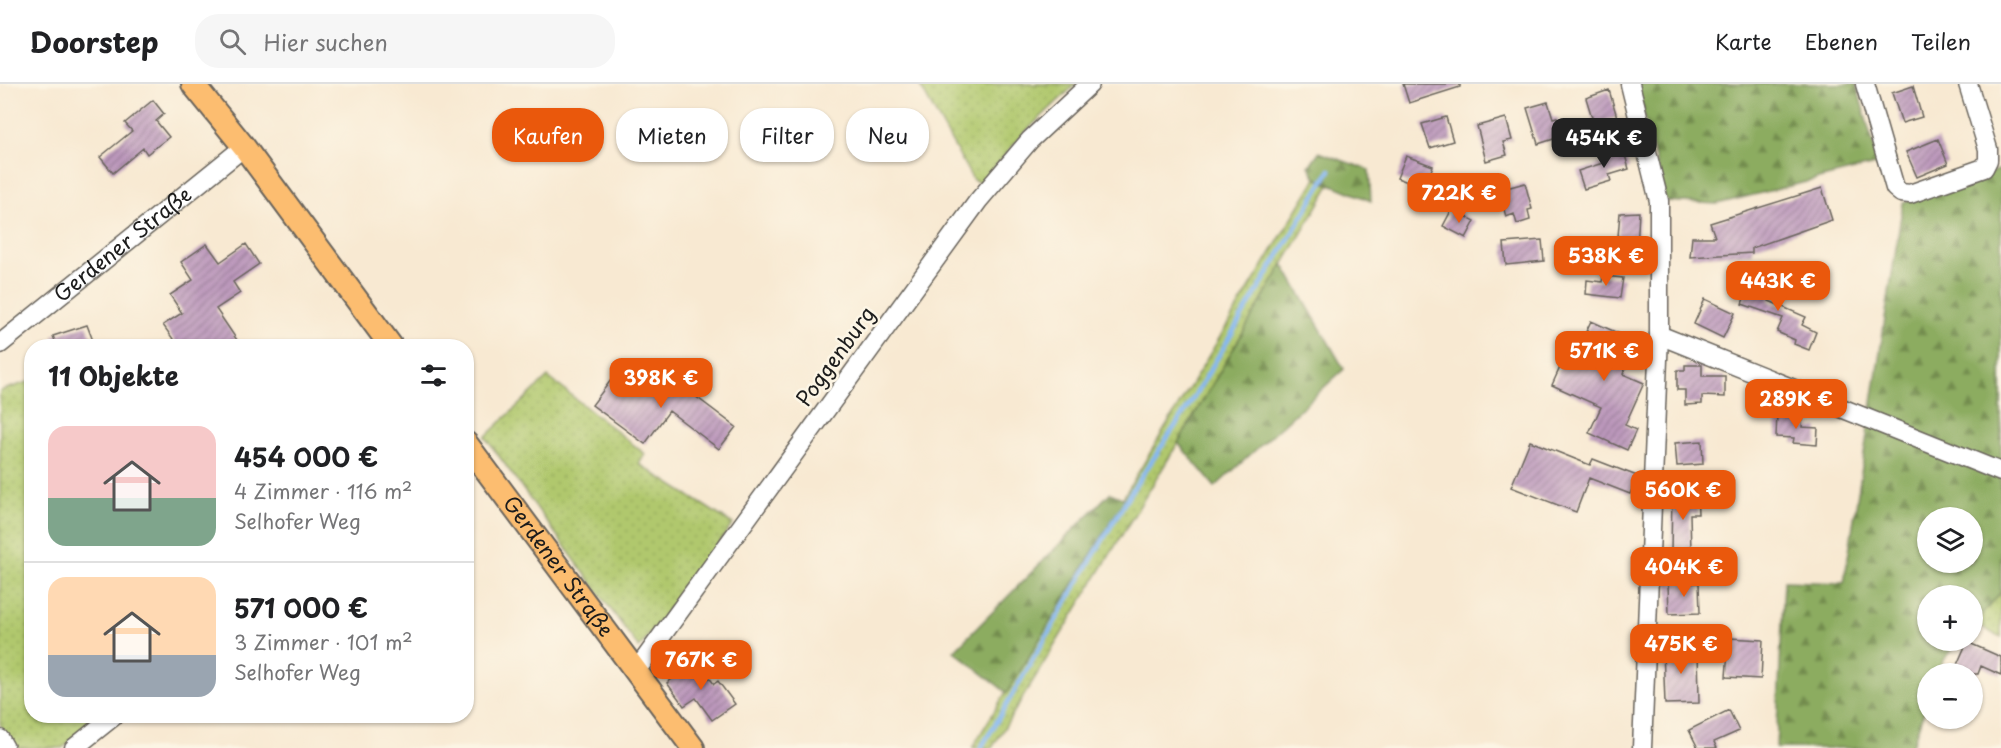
<!DOCTYPE html>
<html lang="de">
<head>
<meta charset="utf-8">
<style>
	body { margin:0; font-family:"Playpen Sans",sans-serif; background:#f6f6f6; color:#202124; height:100vh; display:flex; flex-direction:column; font-size:22px; white-space:nowrap }
	* { box-sizing:border-box; margin:0 }
	p { font-size:20px; color:#757577 }
	.icon { flex:none; width:33px; height:33px; fill:none; stroke:currentColor; stroke-width:2; stroke-linecap:round; stroke-linejoin:round }
	.map { position:relative; flex:1; overflow:hidden }
	.sheet { position:absolute; left:24px; top:255px; width:450px; height:384px; display:flex; flex-direction:column; background:#fff; border-radius:24px; box-shadow:0 2px 4px #0004 }
	.sheet>* { flex:none }
	.top-card { position:absolute; left:492px; top:24px; width:570px; height:54px; display:flex; gap:12px }
	.controls { position:absolute; left:1917px; top:423px; display:grid; gap:12px }
	.controls a { display:grid; place-items:center; width:66px; height:66px; border-radius:50%; background:#fff; box-shadow:0 2px 4px #0004; font-size:30px }
	.price { position:absolute; translate:-50% -51px; padding:0 14px; border-radius:12px; background:#ea580c; color:#fff; font-size:20px; line-height:39px; filter:drop-shadow(0 2px 3px #0008) }
	.price::after { content:''; position:absolute; left:50%; top:36px; width:18px; height:14px; margin-left:-9px; background:inherit; clip-path:polygon(0 0,100% 0,50% 100%) }
	.price.current { background:#222; color:#fff }
	ul { padding:0; list-style:none }
	li { display:flex; align-items:center; gap:18px; height:150px; padding:0 24px }
	li+li { border-top:2px solid #e0e0e0 }
	li span { display:grid; place-items:center; flex:none; width:168px; height:120px; border-radius:18px; color:#555 }
	li>.icon { margin-inline-start:auto }
	span .icon { width:72px; height:72px; fill:#fffc; stroke-width:1 }
	li b { font-size:26px }
	h2 { display:flex; justify-content:space-between; align-items:center; height:72px; padding:0 24px; font-size:26px }
	.chip { padding:0 21px; border-radius:24px; background:#fff; box-shadow:0 2px 4px #0004; font-size:21px; line-height:54px }
	.chip.current { background:#ea580c; color:#fff }
	header { display:flex; align-items:center; gap:36px; box-sizing:border-box; height:84px; padding:0 30px; background:#fff; border-bottom:2px solid #e0e0e0 }
	header strong { font-size:28px }
	nav { display:flex; gap:33px; margin-inline-start:auto; font-size:21px }
	.search { width:420px; height:54px; background:#f6f6f6; display:flex; align-items:center; gap:15px; box-sizing:border-box; padding:0 21px; border-radius:24px; color:#757577; font-size:22px }
	.map>svg:first-child { display:block }
	.grass { fill:url(#grass-dots); stroke:#667244; stroke-width:1.5 }
	.forest { fill:url(#forest-firs); stroke:#54643e; stroke-width:1.5; fill-rule:evenodd }
	.lines { fill:none; stroke-linecap:round; stroke-linejoin:round }
	.stream { stroke:#85b7f2; stroke-width:4.5 }
	.building { fill:url(#building-hatch) }
	.minor-casing { stroke:#69645c; stroke-width:21 }
	.major-casing { stroke:#69645c; stroke-width:26 }
	.minor { stroke:#fff; stroke-width:18 }
	.major { stroke:#fcbd6f; stroke-width:22 }
	.labels { text-anchor:middle; stroke-width:5; stroke-linejoin:round; paint-order:stroke }
	.street-label { font-size:21px; fill:#1c1c1c; stroke:#fcf5e5 }
</style>
</head>
<body>
<header>
<strong>Doorstep</strong>
<div class="search"><svg class="icon" aria-label="search" viewBox="0 0 24 24"><circle cx="10" cy="10" r="6"/><path d="M15 15l6 6"/></svg>Hier suchen</div>
<nav><a>Karte</a><a>Ebenen</a><a>Teilen</a></nav>
</header>
<div class="map">
<svg width="2001" height="664" viewBox="0 0 2001 664">
	<defs>
		<pattern id="grass-dots" width="8" height="8" patternUnits="userSpaceOnUse" patternTransform="scale(1.5)"><rect width="8" height="8" fill="#b0c86d"/><path d="M2 2h.1M6 6h.1" fill="none" stroke="#97ab5e" stroke-width="1.8" stroke-linecap="round"/></pattern>
		<pattern id="forest-firs" width="22" height="20" patternUnits="userSpaceOnUse" patternTransform="scale(1.5)"><rect width="22" height="20" fill="#8cac60"/><path d="M5 1l3.5 6h-7zM16 11l3.5 6h-7z" fill="#728b4e"/></pattern>
		<pattern id="building-hatch" width="6" height="6" patternUnits="userSpaceOnUse" patternTransform="scale(1.5)"><rect width="6" height="6" fill="#bc98bc"/><path d="M-1 1l2-2M0 6l6-6M5 7l2-2" fill="none" stroke="#987b98"/></pattern>
	</defs>
	<rect width="100%" height="100%" fill="#fcf5e5"/>
	<filter id="ink" filterUnits="userSpaceOnUse"><feTurbulence type="fractalNoise" baseFrequency=".0167" numOctaves="2"/><feDisplacementMap in="SourceGraphic" scale="12" xChannelSelector="R" yChannelSelector="G"/><feConvolveMatrix kernelMatrix="1 2 1 2 8 2 1 2 1" color-interpolation-filters="sRGB"/></filter>
	<filter id="wash" filterUnits="userSpaceOnUse"><feTurbulence type="fractalNoise" baseFrequency=".008" numOctaves="4" result="noise"/><feDisplacementMap in="SourceGraphic" scale="24" xChannelSelector="R" yChannelSelector="G"/><feGaussianBlur stdDeviation="1.35" result="paint"/><feColorMatrix in="noise" values="0 0 0 0 0 0 0 0 0 0 0 0 0 0 0 0 0 1.4 0 .05"/><feComposite in="paint" operator="in"/></filter>
	<g filter="url(#wash)">
		<rect width="100%" height="100%" fill="#f8e9d2"/>
		<path class="grass" d="M919,0H1076L1023,50L981,99L973,96Z
			M1316,94L1330,101L1178,359L992,664H972Z
			M548,293L645,370L639,380L733,440L639,564L485,353Z
			M31,297L32,632H104L62,664H14L0,640V307Z
			M2001,508V554L1974,539Z"/>
		<path class="forest" d="M1636,0H1856L1879,80L1717,120L1666,117Z
			M1319,68L1369,86L1371,117L1316,94L1309,82Z
			M2001,85V508L1973,541L1972,512H1928V556L1960,557L1943,577L1938,589L1928,590L1927,619L1911,664H1776L1784,497L1844,499L1903,119ZM1928,434H1972V478H1928Z
			M1283,180L1344,285L1215,403L1178,359Z
			M1110,409L1125,415L1007,609L954,567Z"/>
		<g class="lines">
			<path class="stream" d="M981,664L1131,408L1186,326L1330,86"/>
		</g>
		<g id="blocks">
			<path class="building" d="M1403,0H1460V3L1409,19Z
				M1913,2L1922,33L1902,39L1892,9Z
				M1609,6L1617,33L1594,40L1586,14Z
				M153,16L164,30L156,37L169,53L147,70L143,64L113,89L100,73L132,47L125,39Z
				M1548,18L1553,34L1557,33L1563,52L1538,60L1527,24Z
				M1446,33L1453,57L1430,64L1422,40Z
				M1506,34L1512,56L1503,58L1507,71L1486,77L1477,42Z
				M1938,55L1948,80L1917,93L1906,68Z
				M1623,64L1629,85L1609,91L1611,97L1584,105L1578,87L1606,78L1604,70Z
				M1406,72L1433,82L1424,104L1397,94Z
				M1525,99L1532,125L1528,126L1530,136L1517,140L1514,130L1506,133L1499,106Z
				M1822,104L1832,136L1752,164V169L1690,173L1692,153H1715L1710,139Z
				M1452,125L1475,137L1466,154L1443,142Z
				M1639,128L1637,165L1617,164L1620,129Z
				M1542,156L1544,177L1506,181L1504,159Z
				M207,160L220,178L246,160L259,180L233,198L240,209L216,225L241,262H178L163,241L182,229L170,211L193,196L181,178Z
				M1603,192L1623,194L1620,214L1586,210L1587,196L1602,198Z
				M1752,192L1775,199L1769,217L1806,233L1802,241L1816,248L1809,266L1794,260L1795,256L1777,248L1783,234L1742,220Z
				M1705,215L1735,229L1723,254L1694,240Z
				M1591,237L1638,258L1623,290L1644,299L1625,341L1636,346L1627,366L1589,349L1601,323L1552,301L1562,279L1570,282Z
				M87,241L95,262H57L53,252Z
				M654,281L736,343L719,365L669,327L645,360L592,321L611,296L632,311Z
				M1685,281H1702V292H1725V313L1702,312V320L1685,321V306H1677V286H1685Z
				M1777,330L1803,332L1802,343L1818,344L1817,361L1793,359L1794,354L1776,353Z
				M1530,357L1590,381L1593,375L1637,392L1630,410L1589,394L1576,428L1511,403Z
				M1702,357L1703,380L1677,382L1675,359Z
				M1697,408L1698,430H1690L1691,468L1671,469L1672,409Z
				M1668,499H1699L1700,529L1669,530Z
				M1729,554L1763,556L1761,595L1726,593Z
				M1967,558L2001,573V591L1981,582L1978,590H1953Z
				M1698,563L1699,619L1665,620L1663,564Z
				M697,577L714,600L718,597L735,620L712,636L696,614L684,622L667,599Z
				M1729,626L1739,647L1714,658L1717,664H1698L1689,646Z"/>
		</g>
	</g>
	<g filter="url(#ink)">
		<use href="#blocks" fill-opacity="0" stroke="#69645c" stroke-width="1.5"/>
		<g class="lines">
			<g class="minor-casing">
				<g id="minor">
					<path d="M1630,0L1659,117V251L1642,664"/>
					<path d="M1865,0L1895,104L1901,109L1910,110L1984,84L1988,76V65L1968,0"/>
					<path d="M1659,251L2001,388"/>
					<path id="s1" d="M0,260L244,63"/>
					<path d="M636,587L978,117L1030,56L1090,0"/>
					<path d="M0,655L5,664"/>
					<path d="M74,664L114,632"/>
				</g>
			</g>
			<g class="major-casing">
				<g id="major">
					<path d="M193,0L244,63L391,262"/>
					<path id="s2" d="M466,359L693,664"/>
				</g>
			</g>
			<use href="#minor" class="minor"/>
			<use href="#major" class="major"/>
		</g>
	</g>
	<g class="labels">
		<g class="street-label">
			<text dy="7" stroke="none"><textPath href="#s1" startOffset="158">Gerdener Straße</textPath></text>
			<text transform="translate(836 273) rotate(-54)" y="7">Poggenburg</text>
			<text dy="7" stroke="none"><textPath href="#s2" startOffset="154">Gerdener Straße</textPath></text>
		</g>
	</g>
</svg>
<div class="controls">
<a><svg class="icon" aria-label="layers" viewBox="0 0 24 24"><path d="M12 4l9 5-9 5-9-5zM3 14l9 5 9-5"/></svg></a>
<a>+</a>
<a>−</a>
</div>
<b class="price current" style="left:1604px;top:85px">454K €</b>
<b class="price" style="left:1459px;top:140px">722K €</b>
<b class="price" style="left:1606px;top:203px">538K €</b>
<b class="price" style="left:1778px;top:228px">443K €</b>
<b class="price" style="left:1604px;top:298px">571K €</b>
<b class="price" style="left:661px;top:325px">398K €</b>
<b class="price" style="left:1796px;top:346px">289K €</b>
<b class="price" style="left:1683px;top:437px">560K €</b>
<b class="price" style="left:1684px;top:514px">404K €</b>
<b class="price" style="left:1681px;top:591px">475K €</b>
<b class="price" style="left:701px;top:607px">767K €</b>
<div class="top-card">
<a class="chip current">Kaufen</a>
<a class="chip">Mieten</a>
<a class="chip">Filter</a>
<a class="chip">Neu</a>
</div>
<section class="sheet">
<h2>11 Objekte<svg class="icon" aria-label="filters" viewBox="0 0 24 24"><path d="M4 7h16M4 17h16"/><circle cx="9" cy="7" r="2"/><circle cx="15" cy="17" r="2"/></svg></h2>
<ul>
<li><span style="background:linear-gradient(#f6c9c9 60%,#7fa58c 0)"><svg class="icon" aria-label="home" viewBox="0 0 24 24"><path d="M3 11l9-7 9 7M6 9v11h12V9"/></svg></span><div><b>454 000 €</b><p>4 Zimmer · 116 m²</p><p>Selhofer Weg</p></div></li>
<li><span style="background:linear-gradient(#ffd9b3 65%,#9aa5b1 0)"><svg class="icon" aria-label="home" viewBox="0 0 24 24"><path d="M3 11l9-7 9 7M6 9v11h12V9"/></svg></span><div><b>571 000 €</b><p>3 Zimmer · 101 m²</p><p>Selhofer Weg</p></div></li>
</ul>
</section>
</div>
</body>
</html>
